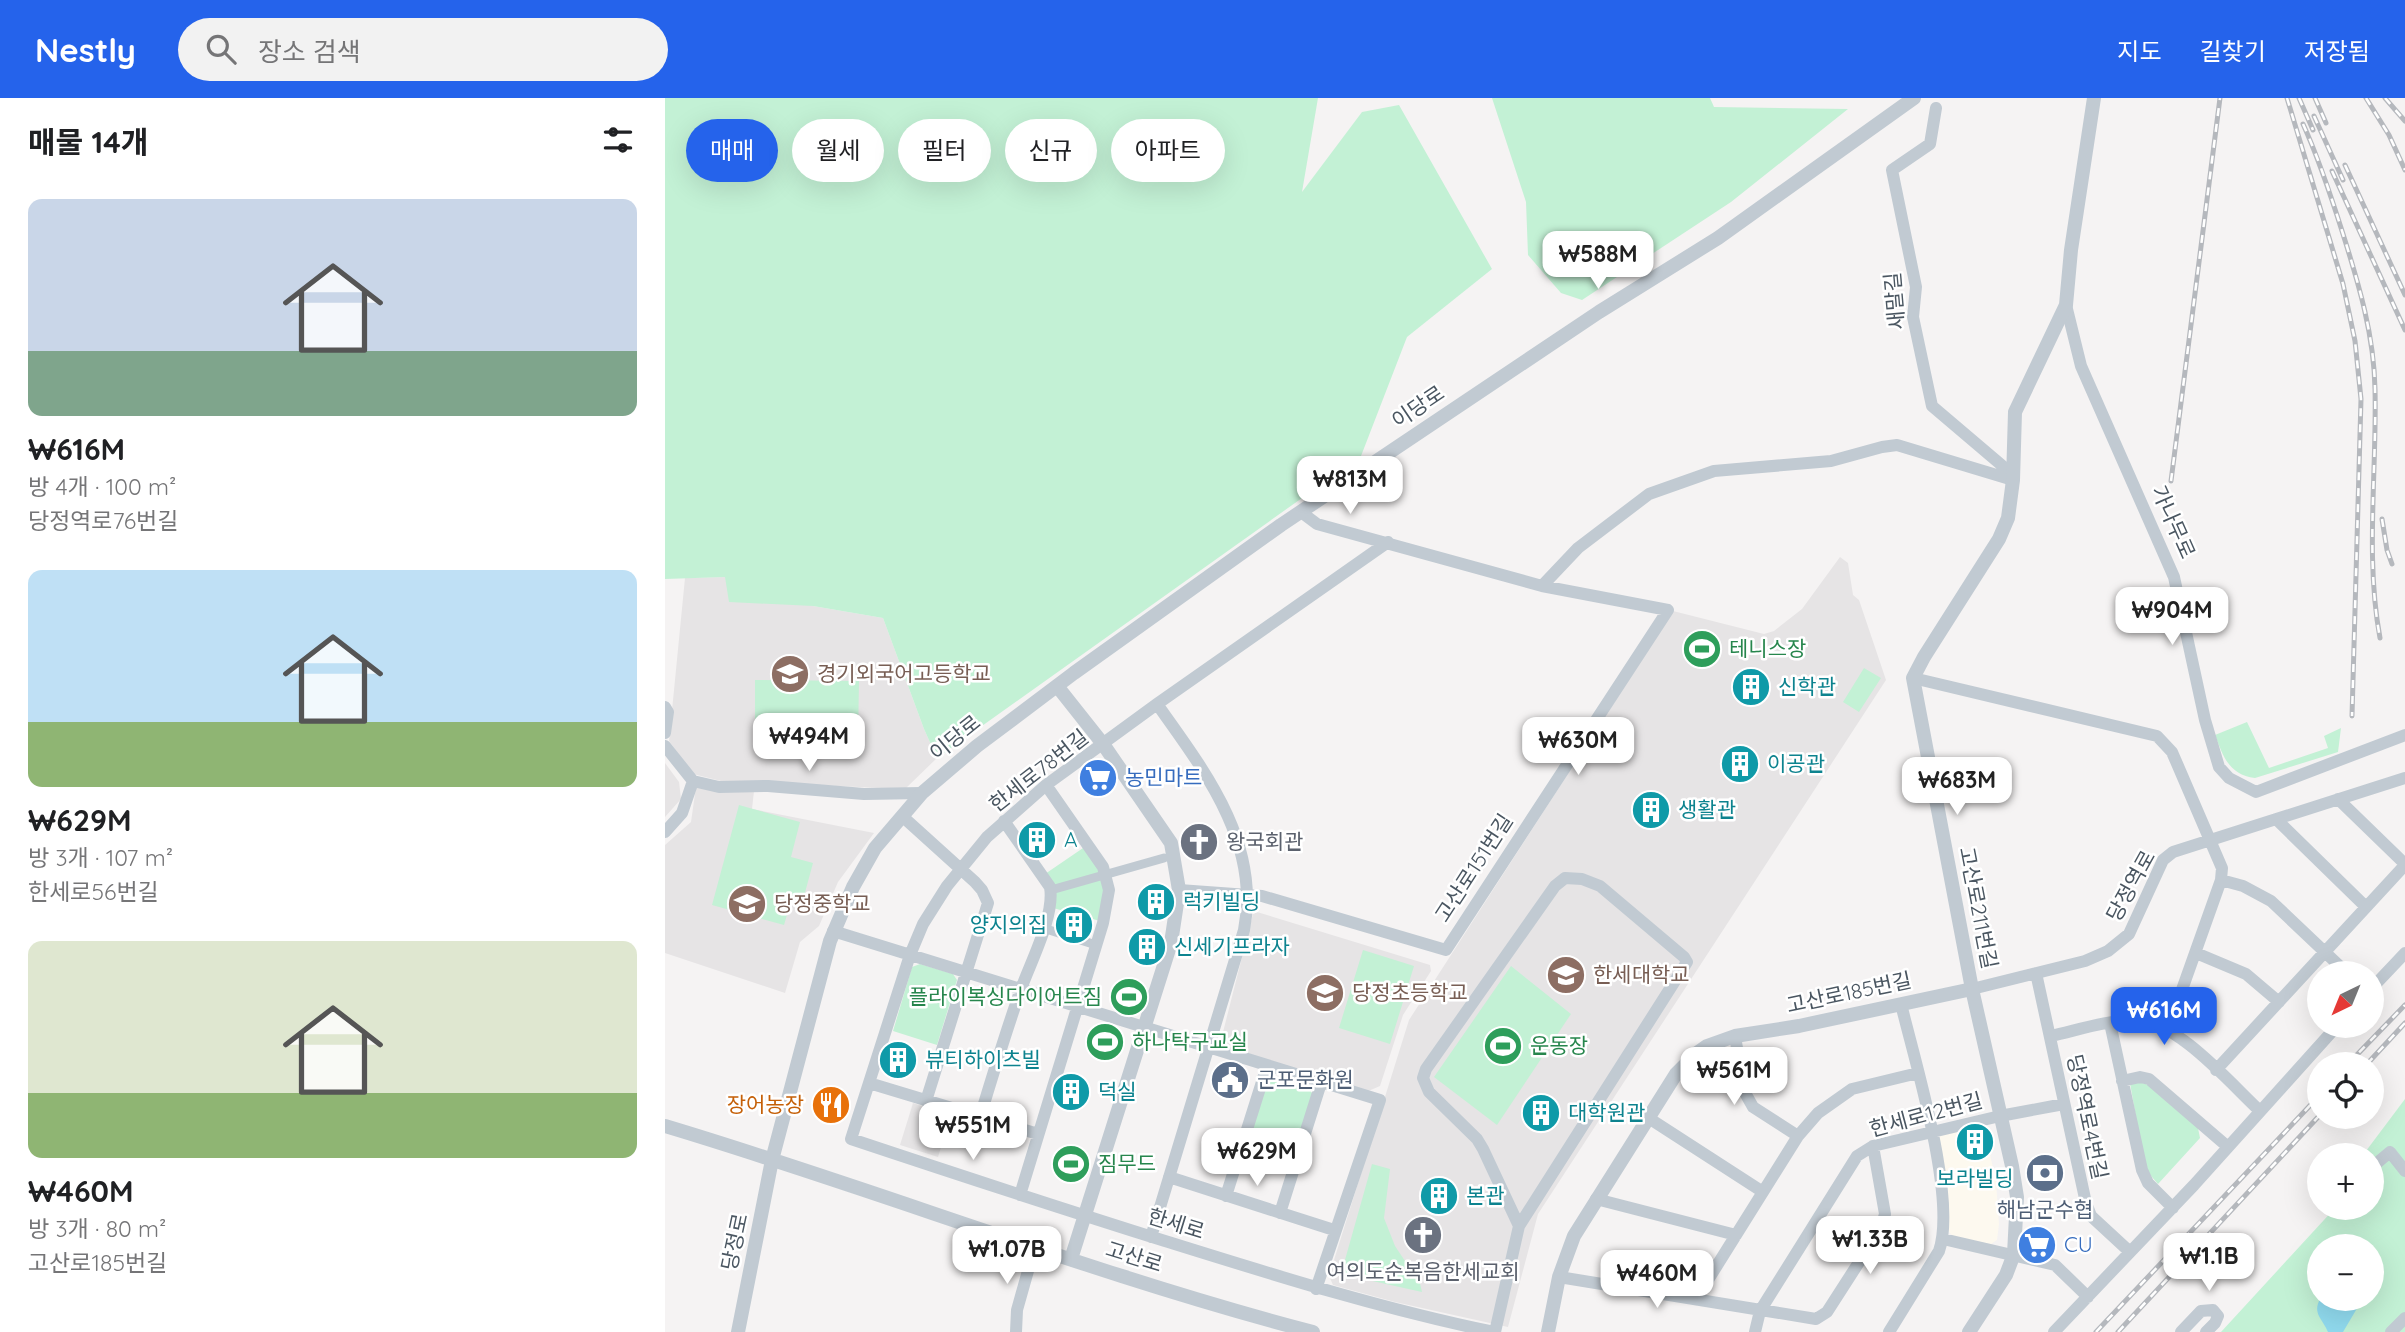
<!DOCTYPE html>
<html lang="ko">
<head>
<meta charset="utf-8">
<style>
	body { margin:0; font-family:Quicksand,"Noto Sans KR",sans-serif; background:#f2f2f2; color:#202124; height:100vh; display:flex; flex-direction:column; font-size:26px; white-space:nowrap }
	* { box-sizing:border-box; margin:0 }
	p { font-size:23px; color:#757577 }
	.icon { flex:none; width:38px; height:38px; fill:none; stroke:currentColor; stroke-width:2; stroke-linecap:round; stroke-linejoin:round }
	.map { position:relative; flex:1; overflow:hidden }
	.panel { display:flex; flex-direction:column; background:#fff; width:665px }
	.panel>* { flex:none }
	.guide { position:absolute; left:21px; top:21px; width:665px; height:63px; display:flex; gap:14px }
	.needle { width:46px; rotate:223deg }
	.fabs { position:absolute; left:1642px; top:863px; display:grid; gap:14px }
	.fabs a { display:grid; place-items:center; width:77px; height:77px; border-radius:50%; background:#fff; box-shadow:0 7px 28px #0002; font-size:35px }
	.price { position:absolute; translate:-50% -60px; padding:0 16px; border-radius:14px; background:#fff; color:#222; font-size:23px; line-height:46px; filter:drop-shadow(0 2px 4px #0008) }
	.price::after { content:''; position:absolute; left:50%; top:42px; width:21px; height:16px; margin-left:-10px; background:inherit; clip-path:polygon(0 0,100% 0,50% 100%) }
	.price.active { background:#2563eb; color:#fff }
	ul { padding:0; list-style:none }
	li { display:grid; align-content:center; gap:14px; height:371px; padding:0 28px }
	li span { display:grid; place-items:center; height:217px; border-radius:14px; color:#555 }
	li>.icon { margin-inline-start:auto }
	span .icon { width:126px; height:126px; fill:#fffc; stroke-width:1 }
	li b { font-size:30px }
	h2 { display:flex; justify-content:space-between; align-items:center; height:84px; padding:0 28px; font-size:30px }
	.chip { padding:0 24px; border-radius:32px; background:#fff; box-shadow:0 7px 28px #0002; font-size:24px; line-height:63px }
	.chip.active { background:#2563eb; color:#fff }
	header { display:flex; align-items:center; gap:42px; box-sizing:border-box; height:98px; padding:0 35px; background:#2563eb; color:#fff }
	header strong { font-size:33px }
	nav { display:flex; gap:38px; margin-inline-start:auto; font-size:24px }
	.search { width:490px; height:63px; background:#f2f2f2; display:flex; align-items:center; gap:18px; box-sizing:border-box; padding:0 24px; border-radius:38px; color:#757577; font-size:26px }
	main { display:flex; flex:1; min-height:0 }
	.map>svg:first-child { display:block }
	.commercial { fill:#fdf9ef }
	.education { fill:#e6e4e5 }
	.green { fill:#c3f1d5; fill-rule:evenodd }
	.water { fill:#90daee }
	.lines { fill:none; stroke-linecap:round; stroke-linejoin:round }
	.pedestrian { stroke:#c1cad2; stroke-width:9 }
	.minor { stroke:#c1cad2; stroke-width:12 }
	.tertiary { stroke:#c1cad2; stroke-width:14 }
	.rail-casing { stroke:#b5b8bd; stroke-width:5 }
	.rail { stroke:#fff; stroke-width:2.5; stroke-dasharray:8; stroke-linecap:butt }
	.labels { text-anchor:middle; stroke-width:5; stroke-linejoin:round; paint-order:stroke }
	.street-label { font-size:21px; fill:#4a5661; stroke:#fff }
	.leisure-label { font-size:21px; fill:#27864d; stroke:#fff; text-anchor:start }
	.education-label { font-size:21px; fill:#785e54; stroke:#fff; text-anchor:start }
	.culture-label { font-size:21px; fill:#0d838f; stroke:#fff; text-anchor:start }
	.shop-label { font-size:21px; fill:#366cbe; stroke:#fff; text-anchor:start }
	.worship-label { font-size:21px; fill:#5b616d; stroke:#fff; text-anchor:start }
	.service-label { font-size:21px; fill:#4e5e75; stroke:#fff; text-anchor:start }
	.food-label { font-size:21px; fill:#c56008; stroke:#fff; text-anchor:end }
</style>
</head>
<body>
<header>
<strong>Nestly</strong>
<div class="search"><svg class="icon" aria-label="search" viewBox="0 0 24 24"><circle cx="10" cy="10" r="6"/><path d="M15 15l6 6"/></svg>장소 검색</div>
<nav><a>지도</a><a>길찾기</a><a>저장됨</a></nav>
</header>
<main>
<section class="panel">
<h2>매물 14개<svg class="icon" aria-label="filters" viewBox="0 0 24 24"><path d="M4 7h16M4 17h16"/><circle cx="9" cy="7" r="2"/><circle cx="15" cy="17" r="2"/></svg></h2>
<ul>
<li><span style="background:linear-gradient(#c9d6e8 70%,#7fa58c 0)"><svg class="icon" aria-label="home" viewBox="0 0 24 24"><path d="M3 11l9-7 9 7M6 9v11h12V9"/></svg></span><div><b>₩616M</b><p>방 4개 · 100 m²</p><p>당정역로76번길</p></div></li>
<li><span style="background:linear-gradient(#bfe0f5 70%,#8fb573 0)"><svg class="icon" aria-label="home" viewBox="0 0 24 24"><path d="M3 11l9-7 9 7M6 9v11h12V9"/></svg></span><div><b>₩629M</b><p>방 3개 · 107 m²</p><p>한세로56번길</p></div></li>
<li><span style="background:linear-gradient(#dfe7d0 70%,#8fb573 0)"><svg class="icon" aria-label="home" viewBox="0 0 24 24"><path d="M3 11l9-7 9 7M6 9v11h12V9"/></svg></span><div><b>₩460M</b><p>방 3개 · 80 m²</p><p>고산로185번길</p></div></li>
</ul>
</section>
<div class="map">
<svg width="1740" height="1234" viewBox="0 0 1740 1234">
	<rect width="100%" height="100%" fill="#f5f3f3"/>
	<path class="commercial" d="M1311,1027L1320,1033L1331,1084L1334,1126L1332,1142L1326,1146L1289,1139L1284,1134L1283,1104L1274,1034Z"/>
	<path class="education" d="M1175,459L1183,465L1188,497L1194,502L1221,582L873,1116L843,1229L730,1204L668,1187L664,1178L744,922L1008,513L1099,536L1109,533L1137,511Z
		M61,479L148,508L218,520L259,631L272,660L240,691L56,683L28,676L4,643L20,480Z
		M0,665L14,684L16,701L0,719Z
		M31,689L89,693L87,711L209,735L173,784L154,828L135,844L120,895L0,855V747L26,724Z
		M592,814L765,867L766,873L738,917L715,988L701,994L558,950L556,942L588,816Z
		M248,1005L286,1017L273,1059L235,1047Z"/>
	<path class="green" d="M0,0H653L637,94L697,14L734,7L827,171L742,239L696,358L272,660L259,631L218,520L148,508L64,504L60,479L0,481Z
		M827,0H1045L1049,9L1183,11L1066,104L917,202L896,195L863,157L861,104Z
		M1199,570L1216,580L1194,614L1178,604Z
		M90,582L194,583L193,641L90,640Z
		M1582,624L1604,670L1663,650L1659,638L1676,630L1673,654L1590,680C1564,677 1558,658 1550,637Z
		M74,707L135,724L126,759L148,765L138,802L127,800L119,827L47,807Z
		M421,748L439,783L435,823L388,810L380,776Z
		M698,852L749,868L725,946L674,930Z
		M255,866L288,876L292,882L272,947L228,933L247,869Z
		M846,868L906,916L832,1027L769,979Z
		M607,981L645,992L648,997L629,1059L583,1045L602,983Z
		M1474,984L1487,988L1533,1030L1535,1040L1493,1086L1480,1071L1465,985Z
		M1740,1001V1234H1556L1670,1110H1706V1057H1698ZM1654,1148H1706V1200H1654Z
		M707,1066L725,1071L719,1120L730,1148L740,1163L752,1173L757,1194L676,1176Z"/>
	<path class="water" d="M1655,1201H1694V1207L1678,1234H1663C1658,1221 1647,1216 1655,1201Z"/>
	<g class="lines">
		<path class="pedestrian" d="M386,792L499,760
			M378,830L431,847"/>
		<path class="minor" d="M1271,10L1265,46L1227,72L1251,189L1248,219L1267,308L1347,376
			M1401,207L1416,268L1509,479L1540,622L1554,669L1564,680L1591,694L1740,637
			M723,444L492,606L381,687L322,739L282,788L258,826L245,857L186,1041C291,1076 395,1110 500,1143C609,1177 717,1211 829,1234
			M877,488L913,450L984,396L1049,373L1166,363L1217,349L1232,347L1348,382
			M1248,580L1492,638L1507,654L1557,770L1556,782L1503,931
			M0,609L3,614L0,635
			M0,648L28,683L17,715L0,734
			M28,683L54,689L103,688L199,696L257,695
			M1673,701L1740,766
			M237,718L310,784L317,792L323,805L261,1003
			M1611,721L1701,809
			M1556,782L1578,788L1606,803L1682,875
			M514,792L597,798L781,852L1003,512L877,488L652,426L636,414
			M168,833L715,1002L651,1191
			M1531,855L1581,876L1614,904
			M1371,875L1421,1105L1426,1118L1465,1154
			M1307,891L1420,863L1443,853L1464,836L1498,762L1508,754L1740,680
			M1706,891L1740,855
			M1445,925L1477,1072L1483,1085L1508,1110
			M1070,938L1079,993L1088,1009L1133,1038
			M1386,938C1413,932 1443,922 1471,922C1511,922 1565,985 1594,1012
			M1551,972L1740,767
			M1457,983L1475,979L1484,981L1563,1049
			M204,985L373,1036
			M315,1019C328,976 341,933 356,891C366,863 390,818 385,789L339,723
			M982,1019L1098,1094
			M1706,1070L1725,1054L1740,1073
			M504,1079L669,1132
			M355,1097L438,825L444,792L438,769L381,687
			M561,1098L602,968
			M931,1101L1071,1137
			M615,1115L656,985
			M486,1139L579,832C596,745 539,672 492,606
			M1278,1141L1390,1167L1423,1199
			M894,1179L1151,1221L1162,1214L1216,1130L1220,1116L1208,1048
			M1031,1201L1133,1038L1153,1015L1187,991L1253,975
			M351,1234L352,1212L370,1148
			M830,1234L854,1128L1022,864L1019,859L935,788L917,781L900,780L890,788L761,971L758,980L764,994L812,1041L818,1051L854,1128
			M1090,1234L1095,1213L1192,1058L1208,1048L1335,1018L1399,1006
			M1224,1234L1274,1153C1292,1100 1250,964 1236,906
			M1389,1234L1529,1087L1672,928
			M1516,1234L1536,1213L1548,1212L1553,1218L1550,1225L1541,1234
			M1726,1234L1740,1220"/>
		<path class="tertiary" d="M392,588L438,646L506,745L514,792L506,845L406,1161
			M0,1028C217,1093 429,1177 648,1234
			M73,1234L107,1062L165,843L188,789L210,750L257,695L312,648L409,575L616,427L934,214L1053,140L1249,0
			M883,1234L894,1179L909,1138L1011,976L1032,955L1042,948L1070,938L1134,928L1307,891
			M1304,1234L1341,1177L1349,1156L1352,1099L1347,1068L1307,891L1248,580L1259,559L1334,441L1343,420L1348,382L1350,314L1401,207L1406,152L1429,0"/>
		<g class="rail-casing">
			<path id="rail" d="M1622,0L1678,186L1690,243L1696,301L1687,618
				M1634,0L1648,32
				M1650,0L1661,25
				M1701,0L1724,37L1740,72
				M1720,0L1740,23
				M1649,18L1678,82
				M1638,26C1654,61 1666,98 1678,136C1694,187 1709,237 1710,291C1712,373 1700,460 1715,540
				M1680,67L1740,197
				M1667,73L1740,232
				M1506,383L1555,0
				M1717,421L1722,452L1727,466
				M1683,966L1740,907
				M1702,966L1740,925
				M1431,1234L1654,998
				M1453,1234L1654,1018"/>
		</g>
		<use href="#rail" class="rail"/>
	</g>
	<defs>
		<g id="stadium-disc" transform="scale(2.0125)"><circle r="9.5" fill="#2e9e5b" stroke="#fff"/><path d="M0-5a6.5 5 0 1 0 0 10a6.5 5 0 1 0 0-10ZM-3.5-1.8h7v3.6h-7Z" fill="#fff"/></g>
		<g id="school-disc" transform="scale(2.0125)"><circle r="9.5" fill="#8d6e63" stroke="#fff"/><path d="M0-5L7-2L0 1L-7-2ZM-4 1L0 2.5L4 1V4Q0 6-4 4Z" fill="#fff"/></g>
		<g id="building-disc" transform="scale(2.0125)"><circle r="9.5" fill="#0f9aa8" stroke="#fff"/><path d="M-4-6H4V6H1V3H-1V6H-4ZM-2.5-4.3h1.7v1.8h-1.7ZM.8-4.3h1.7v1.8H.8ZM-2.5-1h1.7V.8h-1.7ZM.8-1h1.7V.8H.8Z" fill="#fff"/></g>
		<g id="supermarket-disc" transform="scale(2.0125)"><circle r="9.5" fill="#3f7fe0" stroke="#fff"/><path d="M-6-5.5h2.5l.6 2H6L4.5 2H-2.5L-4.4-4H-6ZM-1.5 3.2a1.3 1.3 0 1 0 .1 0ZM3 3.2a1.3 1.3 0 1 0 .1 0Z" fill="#fff"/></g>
		<g id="church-disc" transform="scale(2.0125)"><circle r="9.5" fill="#6b7280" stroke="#fff"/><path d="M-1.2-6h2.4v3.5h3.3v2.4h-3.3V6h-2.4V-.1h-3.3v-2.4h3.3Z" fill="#fff"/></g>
		<g id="university-disc" transform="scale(2.0125)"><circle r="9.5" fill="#8d6e63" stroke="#fff"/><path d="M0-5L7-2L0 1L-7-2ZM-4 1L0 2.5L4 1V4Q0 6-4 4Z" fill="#fff"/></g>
		<g id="civic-disc" transform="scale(2.0125)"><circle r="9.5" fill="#5c6f8a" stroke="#fff"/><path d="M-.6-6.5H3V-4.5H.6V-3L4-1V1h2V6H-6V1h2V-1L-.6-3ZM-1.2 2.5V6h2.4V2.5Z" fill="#fff"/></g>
		<g id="restaurant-disc" transform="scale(2.0125)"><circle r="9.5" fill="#e8710a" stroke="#fff"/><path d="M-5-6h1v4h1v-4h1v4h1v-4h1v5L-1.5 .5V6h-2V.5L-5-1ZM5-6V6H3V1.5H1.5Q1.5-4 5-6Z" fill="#fff"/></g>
		<g id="bank-disc" transform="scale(2.0125)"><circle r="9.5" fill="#5c6f8a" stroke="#fff"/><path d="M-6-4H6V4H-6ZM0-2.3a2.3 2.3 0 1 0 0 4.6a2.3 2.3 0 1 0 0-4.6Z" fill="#fff"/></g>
	</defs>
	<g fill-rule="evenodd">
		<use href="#stadium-disc" x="1037" y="551"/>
		<use href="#school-disc" x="125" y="576"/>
		<use href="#building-disc" x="1086" y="589"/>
		<use href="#building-disc" x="1075" y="666"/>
		<use href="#supermarket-disc" x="433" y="680"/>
		<use href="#building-disc" x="986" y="712"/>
		<use href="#building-disc" x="372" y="742"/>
		<use href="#church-disc" x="534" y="744"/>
		<use href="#building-disc" x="491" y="804"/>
		<use href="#school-disc" x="82" y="806"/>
		<use href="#building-disc" x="409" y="827"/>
		<use href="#building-disc" x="482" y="849"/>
		<use href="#university-disc" x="901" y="877"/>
		<use href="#school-disc" x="660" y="895"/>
		<use href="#stadium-disc" x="464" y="899"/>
		<use href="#stadium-disc" x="440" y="944"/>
		<use href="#stadium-disc" x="838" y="948"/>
		<use href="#building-disc" x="233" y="962"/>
		<use href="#civic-disc" x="565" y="982"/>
		<use href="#building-disc" x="406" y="994"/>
		<use href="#restaurant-disc" x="166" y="1007"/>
		<use href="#building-disc" x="876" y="1015"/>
		<use href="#building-disc" x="1310" y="1044"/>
		<use href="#stadium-disc" x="406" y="1066"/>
		<use href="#bank-disc" x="1380" y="1075"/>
		<use href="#building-disc" x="774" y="1098"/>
		<use href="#church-disc" x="758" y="1137"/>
		<use href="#supermarket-disc" x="1372" y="1147"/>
	</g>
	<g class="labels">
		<g class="street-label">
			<text transform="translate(1230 203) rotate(-95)" y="7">새말길</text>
			<text transform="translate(753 309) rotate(-34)" y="7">이당로</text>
			<text transform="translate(1508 424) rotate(66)" y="7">가나무로</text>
			<text transform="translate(290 640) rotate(-39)" y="7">이당로</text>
			<text transform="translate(374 673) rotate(-38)" y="7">한세로78번길</text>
			<text transform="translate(809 770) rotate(-57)" y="7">고산로151번길</text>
			<text transform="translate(1466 788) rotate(-61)" y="7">당정역로</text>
			<text transform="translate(1313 810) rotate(79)" y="7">고산로211번길</text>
			<text transform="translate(1184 895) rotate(-12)" y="7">고산로185번길</text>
			<text transform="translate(1261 1017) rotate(-15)" y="7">한세로12번길</text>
			<text transform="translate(1422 1019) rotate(78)" y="7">당정역로4번길</text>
			<text transform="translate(511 1126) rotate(17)" y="7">한세로</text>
			<text transform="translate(70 1144) rotate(-78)" y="7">당정로</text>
			<text transform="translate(469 1159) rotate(17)" y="7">고산로</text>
		</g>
		<g class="leisure-label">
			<text x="1064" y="558">테니스장</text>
			<text x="437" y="906" text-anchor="end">플라이복싱다이어트짐</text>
			<text x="467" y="951">하나탁구교실</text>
			<text x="865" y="955">운동장</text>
			<text x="433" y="1073">짐무드</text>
		</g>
		<g class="education-label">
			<text x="152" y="583">경기외국어고등학교</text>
			<text x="109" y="813">당정중학교</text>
			<text x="928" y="884">한세대학교</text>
			<text x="687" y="902">당정초등학교</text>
		</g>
		<g class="culture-label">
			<text x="1113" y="596">신학관</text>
			<text x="1102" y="673">이공관</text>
			<text x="1013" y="719">생활관</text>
			<text x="399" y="749">A</text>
			<text x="518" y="811">럭키빌딩</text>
			<text x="382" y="834" text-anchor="end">양지의집</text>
			<text x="509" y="856">신세기프라자</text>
			<text x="260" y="969">뷰티하이츠빌</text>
			<text x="433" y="1001">덕실</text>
			<text x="903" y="1022">대학원관</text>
			<text x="1310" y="1088" text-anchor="middle">보라빌딩</text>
			<text x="801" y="1105">본관</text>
		</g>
		<g class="shop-label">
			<text x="460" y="687">농민마트</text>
			<text x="1399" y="1154">CU</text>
		</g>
		<g class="worship-label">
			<text x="561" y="751">왕국회관</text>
			<text x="758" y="1181" text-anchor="middle">여의도순복음한세교회</text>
		</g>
		<g class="service-label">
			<text x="592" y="989">군포문화원</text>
			<text x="1380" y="1119" text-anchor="middle">해남군수협</text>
		</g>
		<g class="food-label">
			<text x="139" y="1014">장어농장</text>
		</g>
	</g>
</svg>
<div class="fabs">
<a><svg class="needle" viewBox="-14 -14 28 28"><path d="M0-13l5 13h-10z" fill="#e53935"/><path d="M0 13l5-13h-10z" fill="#757577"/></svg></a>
<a><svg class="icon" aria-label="locate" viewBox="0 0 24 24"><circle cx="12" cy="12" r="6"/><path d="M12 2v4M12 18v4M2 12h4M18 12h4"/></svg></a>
<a>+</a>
<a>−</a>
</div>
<b class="price" style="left:933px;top:193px">₩588M</b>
<b class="price" style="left:685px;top:418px">₩813M</b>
<b class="price" style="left:1507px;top:549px">₩904M</b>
<b class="price" style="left:144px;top:675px">₩494M</b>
<b class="price" style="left:913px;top:679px">₩630M</b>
<b class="price" style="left:1292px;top:719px">₩683M</b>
<b class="price active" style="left:1499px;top:949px">₩616M</b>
<b class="price" style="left:1069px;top:1009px">₩561M</b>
<b class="price" style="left:308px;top:1064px">₩551M</b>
<b class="price" style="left:592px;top:1090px">₩629M</b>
<b class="price" style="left:1205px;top:1178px">₩1.33B</b>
<b class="price" style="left:342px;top:1188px">₩1.07B</b>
<b class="price" style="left:1544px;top:1195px">₩1.1B</b>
<b class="price" style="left:992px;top:1212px">₩460M</b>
<div class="guide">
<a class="chip active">매매</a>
<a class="chip">월세</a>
<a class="chip">필터</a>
<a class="chip">신규</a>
<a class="chip">아파트</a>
</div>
</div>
</main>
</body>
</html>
